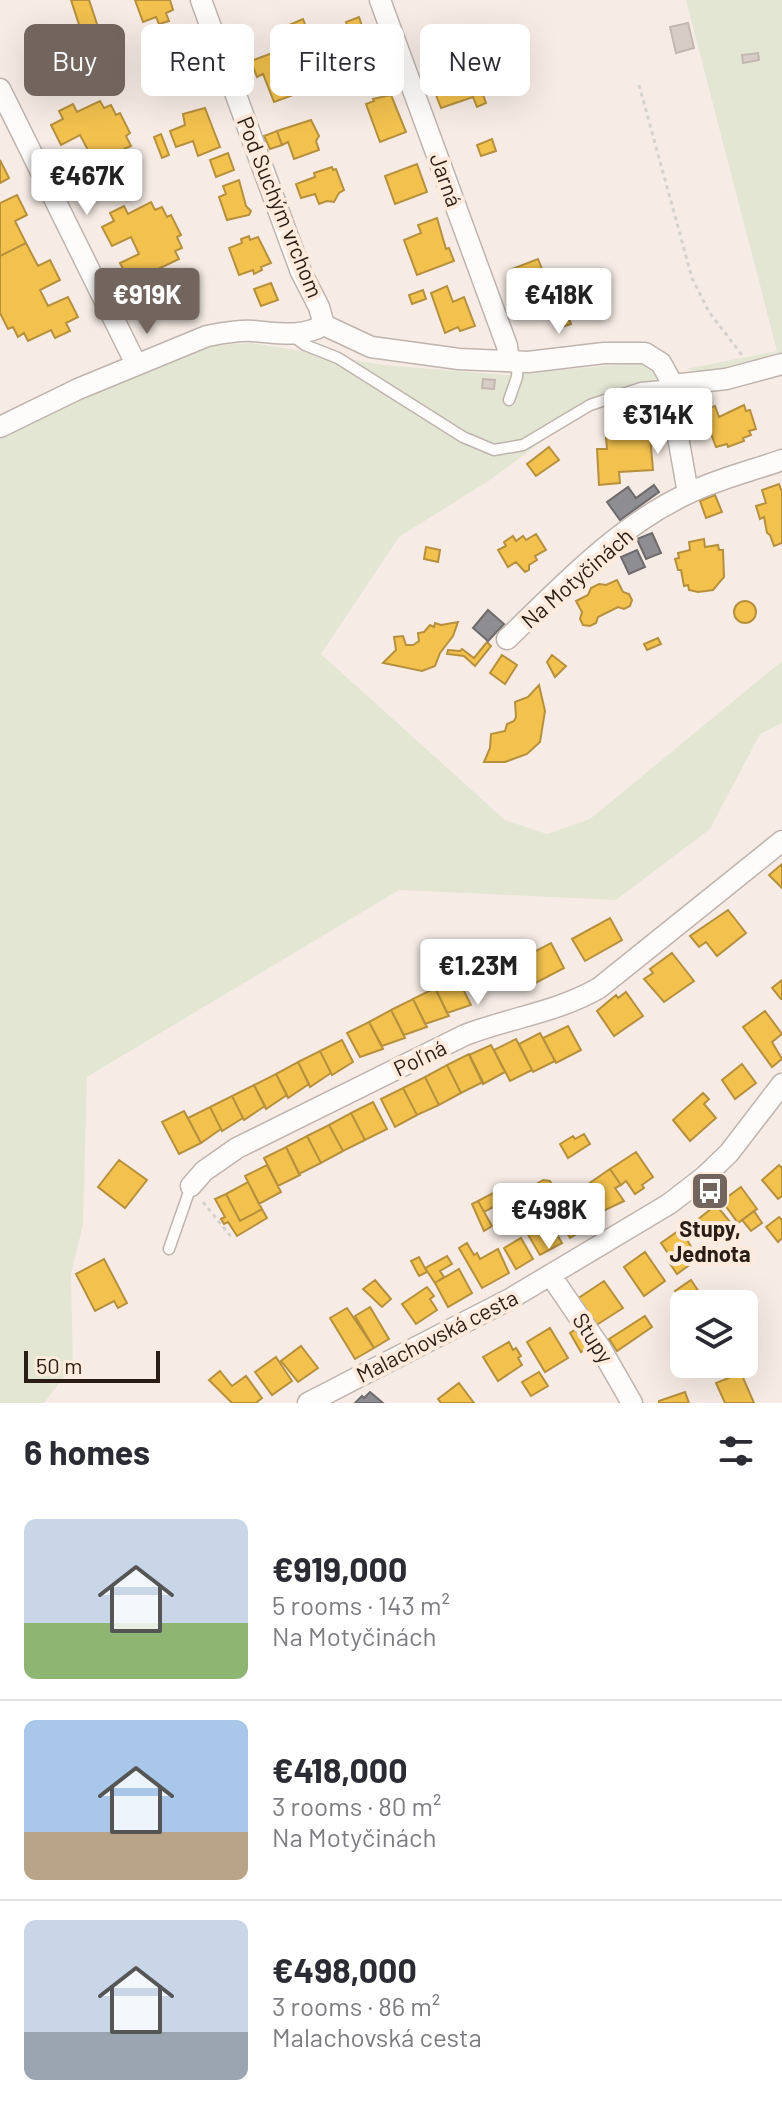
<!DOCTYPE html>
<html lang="en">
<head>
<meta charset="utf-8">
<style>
	body { margin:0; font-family:Barlow,sans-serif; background:#f7f7f7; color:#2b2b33; height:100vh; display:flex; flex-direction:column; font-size:30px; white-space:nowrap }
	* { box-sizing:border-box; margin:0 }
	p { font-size:26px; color:#7c7c81 }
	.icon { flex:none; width:44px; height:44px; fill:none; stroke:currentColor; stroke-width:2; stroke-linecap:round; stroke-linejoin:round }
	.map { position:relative; height:1403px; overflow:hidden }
	.details { display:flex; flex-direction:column; background:#fff; flex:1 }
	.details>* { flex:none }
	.banner { position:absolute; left:24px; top:24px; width:734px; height:72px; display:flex; gap:16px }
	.tools { position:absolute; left:670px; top:1290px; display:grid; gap:16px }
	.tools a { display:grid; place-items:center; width:88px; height:88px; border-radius:12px; background:#fff; box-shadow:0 8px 32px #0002; font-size:40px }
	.scale { position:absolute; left:24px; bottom:20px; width:136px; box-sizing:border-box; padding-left:8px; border:4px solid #291d15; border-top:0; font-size:22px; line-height:28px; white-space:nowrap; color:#291d15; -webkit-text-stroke:6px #ffebdd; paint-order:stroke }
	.price { position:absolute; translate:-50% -68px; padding:0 18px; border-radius:8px; background:#fff; color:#222; font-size:26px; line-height:52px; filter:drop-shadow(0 2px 4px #0008) }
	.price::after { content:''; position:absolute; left:50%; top:48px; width:24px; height:18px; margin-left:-12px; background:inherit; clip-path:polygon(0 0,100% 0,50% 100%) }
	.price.on { background:#71655e; color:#fff }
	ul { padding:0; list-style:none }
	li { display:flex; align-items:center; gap:24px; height:200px; padding:0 24px }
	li+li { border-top:2px solid #e1e1e2 }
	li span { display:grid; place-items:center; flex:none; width:224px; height:160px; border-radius:12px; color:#555 }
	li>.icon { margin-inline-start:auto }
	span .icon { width:96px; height:96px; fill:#fffc; stroke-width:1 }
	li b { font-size:34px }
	h2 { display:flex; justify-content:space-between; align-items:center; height:96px; padding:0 24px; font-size:34px }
	.pill { padding:0 28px; border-radius:12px; background:#fff; box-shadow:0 8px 32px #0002; font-size:28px; line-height:72px }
	.pill.on { background:#71655e; color:#fff }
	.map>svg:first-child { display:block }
	.green { fill:#e4e6d4 }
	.homes { fill:#f2c14e; stroke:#b6903d; stroke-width:2 }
	.industry { fill:#8d8d92; stroke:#6f6b6c; stroke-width:2 }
	.building { fill:#d8cdc6; stroke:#c3b8b1; stroke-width:2 }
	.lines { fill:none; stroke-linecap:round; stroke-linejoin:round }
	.service-casing { stroke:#bfb4ad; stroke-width:13 }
	.minor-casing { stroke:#bfb4ad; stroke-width:23 }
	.path { stroke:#d4d1cf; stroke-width:3; stroke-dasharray:4 4; stroke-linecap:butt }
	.service { stroke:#fefcfb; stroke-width:10 }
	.minor { stroke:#fefcfb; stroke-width:20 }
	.labels { text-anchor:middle; stroke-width:8; stroke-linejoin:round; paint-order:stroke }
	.street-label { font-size:22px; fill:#291d15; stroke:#ffebdd }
	.poi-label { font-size:22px; font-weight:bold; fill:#291d15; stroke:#ffebdd }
</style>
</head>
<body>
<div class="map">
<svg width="782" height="1403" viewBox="0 0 782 1403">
	<rect width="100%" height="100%" fill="#f7ece5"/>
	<path class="green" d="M686,0H782V355C761,364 707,376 686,369L777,351Z
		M252,343L384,365L506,375L636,363L643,364L658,375L647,392L598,406L544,440L490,480L399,537L321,654L505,820L547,834L590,819L782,661V723L760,734L710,829L616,900L399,890L87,1077L83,1225L71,1274L73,1365L44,1403H0V439L69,403L206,346Z"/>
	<path class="homes" d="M71,0H89L101,36L97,39L112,60L101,67L86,46Z
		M135,0H170L173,10L166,13L169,21L159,24L156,17L143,22Z
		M359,17L362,26L349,31L346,22Z
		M303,19L307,30L289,38L284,27Z
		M362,26L376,62L363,67L356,47L334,55L328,39Z
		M244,31L252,52L232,60L224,39Z
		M449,32L452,40L439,45L436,37Z
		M465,45L486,103L477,107L473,97L441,108L429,77L436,75L430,58Z
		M283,49L291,69L296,72L294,77L299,93L274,102L263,74L257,77L251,61Z
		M392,64L398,78L385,84L379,69Z
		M391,95L406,132L380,142L366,104L374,101L373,99Z
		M100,101L104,108L111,105L116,115L120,113L130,133L126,136L131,146L124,149L128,157L105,168L109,176L95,183L91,176L79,182L70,162L89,152L80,135L61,145L51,125L63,119L59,111L73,104L77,112Z
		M205,108L220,147L198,156L193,141L176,147L170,131L185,125L183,114Z
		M311,120L319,136L316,141L319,150L294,159L288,142L282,145L277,131Z
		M277,131L282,145L270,149L264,136Z
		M161,134L169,155L162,158L154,137Z
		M492,139L496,151L481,156L477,145Z
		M228,153L234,170L216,177L210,160Z
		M0,160L9,178L0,183Z
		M417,164L427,192L395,204L385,176Z
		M332,167L333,170L336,169L344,190L339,193L334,202L327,201L319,204L315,194L301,198L296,184L315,177L314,173Z
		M239,180L246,206L251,211L249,215L227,220L219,197L226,194L223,186Z
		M17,195L27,215L15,221L26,243L0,256V203Z
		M151,202L155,210L162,207L167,217L171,215L181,235L177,237L182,248L175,251L179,259L156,270L160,278L146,285L142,277L130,283L120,263L139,254L131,237L112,246L102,227L114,221L110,213L124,206L128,214Z
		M437,218L446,249L449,248L454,261L417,275L404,240L421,233L418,225Z
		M249,236L250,240L258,237L271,263L261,267L262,270L254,274L253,270L239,275L229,248L242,243L241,239Z
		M26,243L38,266L50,260L60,280L40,290L48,306L68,297L78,317L66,323L70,331L55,338L51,330L28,341L24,333L18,337L13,327L8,329L0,313V256Z
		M538,259L553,297L527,307L512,269Z
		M271,283L278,300L261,306L254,289Z
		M447,286L453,302L464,297L475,326L460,331L458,327L445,333L431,293Z
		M423,290L426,299L412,304L409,295Z
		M567,314L571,324L561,327L557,317Z
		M744,405L746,411L750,410L756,429L749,431L751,435L743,438L744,441L728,447L727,444L716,447L710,431L705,432L698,412L715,406L719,417Z
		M650,435L653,470L619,472L620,483L599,485L597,449H607L606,438Z
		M549,447L559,460L536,476L527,464Z
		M779,484L782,492V543L774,546L770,535L767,533L764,517L760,519L756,506L766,503L762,490Z
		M715,495L722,512L706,518L700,501Z
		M536,534L546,550L535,556L537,560L529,565V570L525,572L516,562L508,567L498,550L506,546L504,542L513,536L516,541L523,536L526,540Z
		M704,539L705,547L718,545L719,550H723L724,577L713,590L698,592L689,590L688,585L684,586L681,570H678L675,559L679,558L678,553L690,550L689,542Z
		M426,547L440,550L438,562L424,559Z
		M617,580L623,592L629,594L632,600L630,606L624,609L618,607L598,617L596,623L590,626L583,625L580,619L582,612L576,601L588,595L591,588L599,584L606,585Z
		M734 612a11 11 0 1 1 22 0a11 11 0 1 1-22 0Z
		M458,622L453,636L440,653L435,666L422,671L383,663L396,650L394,637L403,636L406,645H413L419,641L418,633L424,632L430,625L434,627L435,623L441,625Z
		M658,638L661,644L647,650L644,644Z
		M487,642L491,646L475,666L464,656L447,654L448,650L460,651L462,649L474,658Z
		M502,655L517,665L505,684L490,673Z
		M552,655L566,666L555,677L547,662Z
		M539,685L545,711L540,742L527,754L505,762H484L490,748L491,734L505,731L507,724L514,721L516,717L515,702L528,697Z
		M782,864V888L769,875Z
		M728,910L746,933L717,956L706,942L699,947L690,936Z
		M610,918L622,940L585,961L572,939Z
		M551,943L564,968L528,987L515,962Z
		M672,953L694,981L664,1002L644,979L653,973L650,969Z
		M457,977L471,1005L447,1013L435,988Z
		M782,980V999H781L772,988Z
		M435,988L449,1016L425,1024L413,999Z
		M626,992L643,1016L614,1036L597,1011L616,995L618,998Z
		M413,999L427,1027L404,1035L391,1010Z
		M391,1010L405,1038L382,1046L369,1022Z
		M765,1011L782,1034L772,1042L782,1059L772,1067L743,1027Z
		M369,1022L383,1049L360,1057L347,1033Z
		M568,1026L581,1050L556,1063L543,1038Z
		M540,1033L555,1061L533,1072L519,1044Z
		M516,1039L532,1070L510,1081L494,1050Z
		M342,1040L353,1062L332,1075L320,1051Z
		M491,1045L505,1072L483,1084L469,1055Z
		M320,1051L331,1073L310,1087L298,1062Z
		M469,1054L483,1082L461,1093L447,1065Z
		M298,1062L309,1084L288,1098L276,1074Z
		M742,1064L756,1083L735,1099L722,1080Z
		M447,1065L461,1093L439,1105L425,1077Z
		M276,1074L287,1095L266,1109L254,1085Z
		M425,1077L439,1105L417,1115L403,1088Z
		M254,1085L265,1106L244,1120L232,1096Z
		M403,1088L417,1115L395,1127L381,1099Z
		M703,1093L709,1099L704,1104L716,1118L690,1141L673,1120Z
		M232,1096L243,1118L222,1131L210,1107Z
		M373,1102L387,1129L365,1140L351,1113Z
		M210,1107L221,1129L201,1143L188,1118Z
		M184,1111L201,1143L179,1154L162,1122Z
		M351,1113L365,1140L343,1151L329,1125Z
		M329,1125L343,1151L321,1163L307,1136Z
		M584,1134L590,1144L568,1158L560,1144L573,1136L575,1139Z
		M307,1136L321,1163L299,1174L286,1147Z
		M286,1147L300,1175L278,1186L264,1158Z
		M636,1152L653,1177L642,1185L644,1188L635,1194L626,1181L621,1185L610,1169Z
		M119,1160L147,1180L125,1208L98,1187Z
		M267,1165L281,1192L259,1204L245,1176Z
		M779,1165L782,1168V1196L778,1199L762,1180Z
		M610,1169L621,1185L615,1188L624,1201L601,1212L584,1187Z
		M543,1180L550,1181L559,1197L571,1187L592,1225L570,1238L538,1183Z
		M248,1182L262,1209L240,1221L226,1194Z
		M741,1187L757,1209L738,1223L722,1201Z
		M515,1191L520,1201L509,1207L504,1196Z
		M495,1192L501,1203L484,1212L478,1201Z
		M226,1194L240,1221L262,1209L267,1218L237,1236L228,1222L224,1224L221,1219L225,1217L215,1199Z
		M478,1201L492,1226L484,1231L472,1204Z
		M716,1205L731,1223L711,1239L696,1221Z
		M754,1211L762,1223L751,1231L742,1220Z
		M779,1217L782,1220V1238L778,1242L766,1227Z
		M549,1221L562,1243L540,1255L527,1233Z
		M681,1229L698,1259L677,1274L668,1261L672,1259L661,1243Z
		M521,1238L533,1259L516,1269L504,1248Z
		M467,1243L474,1255L477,1253L480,1259L498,1249L509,1273L482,1288L459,1248Z
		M645,1252L665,1281L644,1296L624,1267Z
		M447,1256L452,1264L440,1271L444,1277L435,1283L425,1268Z
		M419,1257L427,1272L419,1276L411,1261Z
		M104,1259L127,1303L118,1308L114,1301L95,1311L76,1274Z
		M459,1269L472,1293L448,1307L435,1283Z
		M375,1280L391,1299L382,1307L363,1289Z
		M691,1280L703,1298L694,1304H684L675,1291Z
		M604,1281L623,1308L595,1326L577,1299Z
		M427,1287L434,1296L430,1299L437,1310L416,1324L402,1304Z
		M370,1307L389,1339L374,1348L355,1316Z
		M347,1308L374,1348L355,1359L330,1318Z
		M645,1316L652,1327L617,1351L609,1339Z
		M579,1327L591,1346L581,1352L570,1333Z
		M550,1328L568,1358L545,1372L527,1342Z
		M509,1342L513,1350L516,1348L521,1356L518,1358L522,1365L498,1381L483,1357Z
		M301,1346L318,1368L298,1382L281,1361Z
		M276,1357L292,1381L272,1395L255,1372Z
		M220,1371L232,1386L246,1376L262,1398L256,1403H232L209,1380Z
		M539,1372L548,1386L531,1396L522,1382Z
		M741,1373L754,1403H725L716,1383Z
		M459,1383L474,1403H441L438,1399Z
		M685,1392L689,1403H659V1401Z"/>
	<path class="industry" d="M654,485L659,492L620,520L607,502L628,487L636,498Z
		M652,533L661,553L646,559L637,539Z
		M637,550L645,567L629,574L621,557Z
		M488,610L504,624L488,641L473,628Z
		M370,1392L383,1403H355L362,1396L364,1398Z"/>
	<path class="building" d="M688,23L694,48L676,53L670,27Z
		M758,53L759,60L743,63L742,55Z
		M483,379L495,380L494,389L482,388Z"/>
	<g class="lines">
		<g class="service-casing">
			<path id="service" d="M293,336L305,345L338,358L463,437L494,450L523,445L590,405L641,388L673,385
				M509,400L517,377L518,361
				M169,1249L191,1186"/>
		</g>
		<g class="minor-casing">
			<path id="minor" d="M201,0L301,272L319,307L324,325
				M380,0L507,346L509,361
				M0,89L136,364
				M324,325L371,347L459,359L528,362L604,353H645L661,363L673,385L726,379L782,364
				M673,385V409L688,493
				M0,427L78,389L207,336C223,333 238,330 253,331C279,333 301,338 324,325
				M507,639C562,586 619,525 689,493C718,479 751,471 782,460
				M191,1186L204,1171L237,1148L465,1035C512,1017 555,1013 599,988L782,841
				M551,1276L601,1349L632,1403
				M308,1403L510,1299L669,1204L704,1177L729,1153L782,1084"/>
		</g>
		<path class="path" d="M639,85L692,278L709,312L742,355
			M203,1202L233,1239"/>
		<use href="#service" class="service"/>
		<use href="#minor" class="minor"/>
	</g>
	<defs>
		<g id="bus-square" transform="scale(2)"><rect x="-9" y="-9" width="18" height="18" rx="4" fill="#71655e" stroke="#ffebdd"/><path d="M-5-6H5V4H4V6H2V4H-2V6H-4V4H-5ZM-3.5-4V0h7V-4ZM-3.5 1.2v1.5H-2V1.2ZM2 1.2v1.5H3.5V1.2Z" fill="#fff"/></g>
	</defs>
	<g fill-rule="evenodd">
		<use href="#bus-square" x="710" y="1191"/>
	</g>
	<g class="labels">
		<g class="street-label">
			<text transform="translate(446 180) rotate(70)" y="8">Jarná</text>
			<text transform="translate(280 207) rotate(68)" y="8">Pod Suchým vrchom</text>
			<text transform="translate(577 578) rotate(-41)" y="8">Na Motyčinách</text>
			<text transform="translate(420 1058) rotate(-26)" y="8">Poľná</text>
			<text transform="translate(437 1336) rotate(-27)" y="8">Malachovská cesta</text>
			<text transform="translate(593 1338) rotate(57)" y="8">Stupy</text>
		</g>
		<g class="poi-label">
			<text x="710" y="1237">Stupy,<tspan x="710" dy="25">Jednota</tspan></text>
		</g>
	</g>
</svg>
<div class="tools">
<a><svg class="icon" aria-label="layers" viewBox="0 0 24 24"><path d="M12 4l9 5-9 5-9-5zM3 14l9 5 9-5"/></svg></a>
</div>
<div class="scale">50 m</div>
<b class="price" style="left:87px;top:217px">€467K</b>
<b class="price on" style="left:147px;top:336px">€919K</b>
<b class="price" style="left:559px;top:336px">€418K</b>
<b class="price" style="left:658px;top:456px">€314K</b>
<b class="price" style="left:478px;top:1007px">€1.23M</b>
<b class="price" style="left:549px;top:1251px">€498K</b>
<div class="banner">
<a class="pill on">Buy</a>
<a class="pill">Rent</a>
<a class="pill">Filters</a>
<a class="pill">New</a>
</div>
</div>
<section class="details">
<h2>6 homes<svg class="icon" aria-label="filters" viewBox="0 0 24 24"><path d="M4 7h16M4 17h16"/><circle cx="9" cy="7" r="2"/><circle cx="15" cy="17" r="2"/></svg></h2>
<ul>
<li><span style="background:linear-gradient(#c9d6e8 65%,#8fb573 0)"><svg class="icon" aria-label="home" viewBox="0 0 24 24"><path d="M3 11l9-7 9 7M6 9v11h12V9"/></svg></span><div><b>€919,000</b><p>5 rooms · 143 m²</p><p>Na Motyčinách</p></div></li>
<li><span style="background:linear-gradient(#a9c7e8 70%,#b9a48a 0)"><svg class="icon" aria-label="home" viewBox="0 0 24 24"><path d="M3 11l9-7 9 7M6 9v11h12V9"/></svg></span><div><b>€418,000</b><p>3 rooms · 80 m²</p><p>Na Motyčinách</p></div></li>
<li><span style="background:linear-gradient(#c9d6e8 70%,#9aa5b1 0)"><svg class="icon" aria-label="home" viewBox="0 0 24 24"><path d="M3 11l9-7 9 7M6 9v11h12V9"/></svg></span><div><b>€498,000</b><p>3 rooms · 86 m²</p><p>Malachovská cesta</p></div></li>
</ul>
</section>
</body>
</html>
